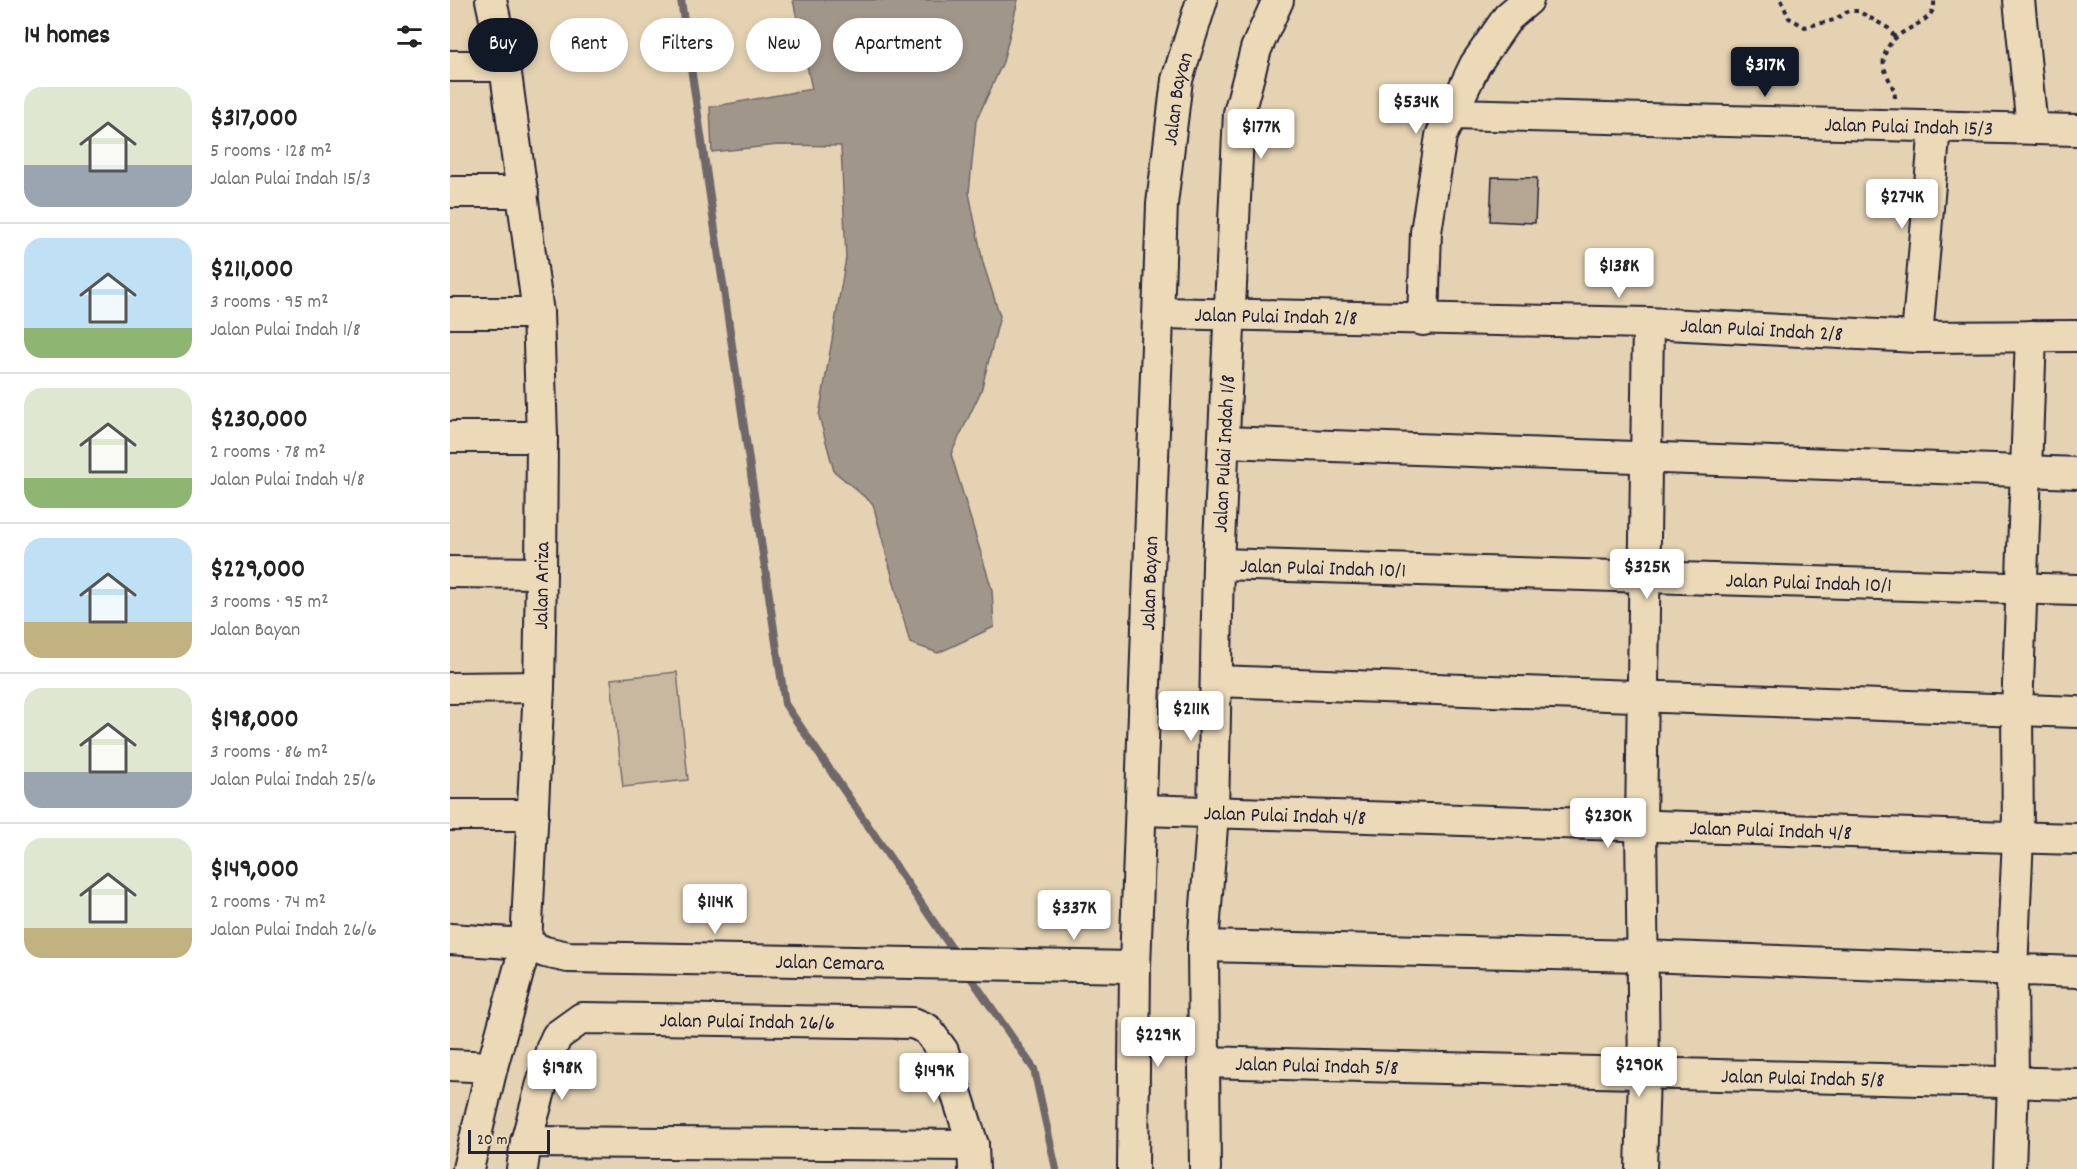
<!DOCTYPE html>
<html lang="en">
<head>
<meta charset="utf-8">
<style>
	body { margin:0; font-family:Dekko,sans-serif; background:#f2f2f2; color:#222; height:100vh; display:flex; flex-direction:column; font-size:22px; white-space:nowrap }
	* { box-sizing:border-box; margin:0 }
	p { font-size:20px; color:#767676 }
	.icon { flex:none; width:33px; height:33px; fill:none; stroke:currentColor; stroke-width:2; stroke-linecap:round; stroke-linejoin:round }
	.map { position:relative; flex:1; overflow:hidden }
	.sheet { display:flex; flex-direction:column; background:#fff; width:450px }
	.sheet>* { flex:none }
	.banner { position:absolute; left:18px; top:18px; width:570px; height:54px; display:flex; gap:12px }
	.scale { position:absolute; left:18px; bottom:15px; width:82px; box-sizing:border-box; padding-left:6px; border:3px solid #22223b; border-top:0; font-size:16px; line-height:21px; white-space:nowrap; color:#22223b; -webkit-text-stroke:4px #ecd9b7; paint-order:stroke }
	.price { position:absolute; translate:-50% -51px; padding:0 14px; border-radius:6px; background:#fff; color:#222; font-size:20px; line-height:39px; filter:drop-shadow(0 2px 3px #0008) }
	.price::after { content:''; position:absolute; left:50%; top:36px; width:18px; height:14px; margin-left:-9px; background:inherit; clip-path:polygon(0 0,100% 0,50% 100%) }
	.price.selected { background:#111827; color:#fff }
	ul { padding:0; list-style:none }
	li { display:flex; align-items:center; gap:18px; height:150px; padding:0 24px }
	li+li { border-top:2px solid #e0e0e0 }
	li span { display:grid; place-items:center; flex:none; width:168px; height:120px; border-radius:18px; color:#555 }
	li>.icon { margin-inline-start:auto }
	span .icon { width:72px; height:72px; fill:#fffc; stroke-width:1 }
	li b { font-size:26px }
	h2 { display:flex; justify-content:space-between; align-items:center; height:72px; padding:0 24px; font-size:26px }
	.tag { padding:0 21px; border-radius:27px; background:#fff; box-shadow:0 3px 9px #0003; font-size:21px; line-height:54px }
	.tag.selected { background:#111827; color:#fff }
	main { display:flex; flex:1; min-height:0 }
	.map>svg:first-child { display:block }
	.green { fill:#c8b8a0; stroke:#756d6e; stroke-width:1.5 }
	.water { fill:#a1968a; stroke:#6e686a; stroke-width:1.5 }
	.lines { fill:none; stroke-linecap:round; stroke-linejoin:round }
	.stream { stroke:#6e686a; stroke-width:8 }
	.building { fill:#b5a694; stroke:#22223b; stroke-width:1.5 }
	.minor-casing { stroke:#22223b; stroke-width:34 }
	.path { stroke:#22223b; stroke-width:4; stroke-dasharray:4.5 4.5; stroke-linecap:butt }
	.minor { stroke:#ecd9b7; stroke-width:30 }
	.labels { text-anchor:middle; stroke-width:6; stroke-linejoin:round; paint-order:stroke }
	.street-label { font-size:21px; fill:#22223b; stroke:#ecd9b7 }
</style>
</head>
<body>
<main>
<section class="sheet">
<h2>14 homes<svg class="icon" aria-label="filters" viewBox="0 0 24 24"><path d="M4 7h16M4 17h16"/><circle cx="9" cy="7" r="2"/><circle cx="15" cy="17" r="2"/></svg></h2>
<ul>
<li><span style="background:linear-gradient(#dfe7d0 65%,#9aa5b1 0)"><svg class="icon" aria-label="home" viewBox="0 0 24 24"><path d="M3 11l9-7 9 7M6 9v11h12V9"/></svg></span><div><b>$317,000</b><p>5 rooms · 128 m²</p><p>Jalan Pulai Indah 15/3</p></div></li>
<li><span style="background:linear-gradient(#bfe0f5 75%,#8fb573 0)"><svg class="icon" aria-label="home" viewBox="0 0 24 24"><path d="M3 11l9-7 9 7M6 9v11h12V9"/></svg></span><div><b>$211,000</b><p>3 rooms · 95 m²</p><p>Jalan Pulai Indah 1/8</p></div></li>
<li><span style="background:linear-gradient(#dfe7d0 75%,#8fb573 0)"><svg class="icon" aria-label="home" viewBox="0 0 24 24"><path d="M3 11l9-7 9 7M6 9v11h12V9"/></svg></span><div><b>$230,000</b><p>2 rooms · 78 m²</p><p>Jalan Pulai Indah 4/8</p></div></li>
<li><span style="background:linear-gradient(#bfe0f5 70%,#c2b280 0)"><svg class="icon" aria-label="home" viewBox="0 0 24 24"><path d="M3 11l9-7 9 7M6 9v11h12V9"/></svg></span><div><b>$229,000</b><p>3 rooms · 95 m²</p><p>Jalan Bayan</p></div></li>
<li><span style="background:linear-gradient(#dfe7d0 70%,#9aa5b1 0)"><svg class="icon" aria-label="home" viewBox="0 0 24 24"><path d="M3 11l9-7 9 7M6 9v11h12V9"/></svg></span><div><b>$198,000</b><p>3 rooms · 86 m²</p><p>Jalan Pulai Indah 25/6</p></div></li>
<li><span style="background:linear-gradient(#dfe7d0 75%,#c2b280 0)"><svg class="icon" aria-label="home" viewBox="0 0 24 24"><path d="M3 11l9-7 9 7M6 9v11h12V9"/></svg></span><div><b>$149,000</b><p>2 rooms · 74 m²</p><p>Jalan Pulai Indah 26/6</p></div></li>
</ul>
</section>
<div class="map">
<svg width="1627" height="1169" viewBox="0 0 1627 1169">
	<rect width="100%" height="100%" fill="#e4d2b2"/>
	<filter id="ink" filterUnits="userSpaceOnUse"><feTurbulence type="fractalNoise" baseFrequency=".0167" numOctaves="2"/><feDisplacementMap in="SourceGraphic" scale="12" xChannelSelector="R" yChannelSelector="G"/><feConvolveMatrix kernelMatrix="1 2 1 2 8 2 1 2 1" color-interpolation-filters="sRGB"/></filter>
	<g filter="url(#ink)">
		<path class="green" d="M227,672L238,780L173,787L161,679Z"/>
		<path class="water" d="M343,0H568L553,62L526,121L519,193L533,263L550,316L531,391L501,454L542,590L544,627L488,653L460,643L423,504L384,471L369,416L396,258L391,146L328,145L262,152L260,107L362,89Z"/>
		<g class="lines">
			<path class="stream" d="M231,0L335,704L507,956
				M517,972L584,1069L606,1169"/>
		</g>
		<path class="building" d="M1042,177L1087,178L1085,223L1040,221Z"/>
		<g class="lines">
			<g class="minor-casing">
				<g id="minor">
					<path d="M1569,0L1582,128"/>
					<path d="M0,66H55"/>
					<path id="s1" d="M1001,114L1627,130"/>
					<path d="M0,192H73"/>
					<path d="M0,313H88"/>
					<path id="s2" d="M709,313L1198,323L1467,337L1627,336"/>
					<path d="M973,320L976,232L991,136L1025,65L1058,17L1078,0"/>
					<path d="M1467,337L1485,126"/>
					<path d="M0,437H92"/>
					<path d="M774,442L1627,473"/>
					<path id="s3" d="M768,564L1627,590"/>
					<path d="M0,572L91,573"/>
					<path d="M766,681L1627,712"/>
					<path d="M0,688L89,687"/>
					<path id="s4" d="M691,810L1627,839"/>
					<path d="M0,815H83"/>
					<path id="s5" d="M0,939L76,944L95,952L118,957L685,967"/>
					<path d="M753,946L1192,956L1627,972"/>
					<path id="s6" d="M753,1062L1627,1084"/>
					<path d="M0,1065L42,1067"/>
					<path d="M76,1142L523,1145"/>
					<path id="s7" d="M18,1169L42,1067L76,944L89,687L91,573L92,437L88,313L55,66L41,0"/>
					<path id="s8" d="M72,1169L76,1142L102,1047L107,1036L132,1018L463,1023L477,1029L493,1051L523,1145L524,1169"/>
					<path id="s9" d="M683,1169L685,967L712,204L727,80L752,0"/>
					<path id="s10" d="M755,1169L753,946L763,813L768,564L789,113L806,49L828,0"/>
					<path d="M1191,1169L1194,1075L1191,826L1198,323"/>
					<path d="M1560,1169L1563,1082L1562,970L1568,837L1567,711L1581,336"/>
				</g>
			</g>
			<path class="path" d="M1331,0L1339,18L1355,27L1384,20L1398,11H1408L1438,28L1445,37
				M1445,98C1445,84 1431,72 1434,58C1441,23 1487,29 1484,0"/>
			<use href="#minor" class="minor"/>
		</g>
	</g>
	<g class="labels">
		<g class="street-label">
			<text dy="7" stroke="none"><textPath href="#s9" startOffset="1072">Jalan Bayan</textPath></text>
			<text dy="7" stroke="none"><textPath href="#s1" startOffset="458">Jalan Pulai Indah 15/3</textPath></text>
			<text dy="7" stroke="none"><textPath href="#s2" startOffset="117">Jalan Pulai Indah 2/8</textPath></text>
			<text dy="7" stroke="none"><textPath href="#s2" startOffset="603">Jalan Pulai Indah 2/8</textPath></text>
			<text dy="7" stroke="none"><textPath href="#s10" startOffset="716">Jalan Pulai Indah 1/8</textPath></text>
			<text dy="7" stroke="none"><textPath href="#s3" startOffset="105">Jalan Pulai Indah 10/1</textPath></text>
			<text dy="7" stroke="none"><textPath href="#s9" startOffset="586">Jalan Bayan</textPath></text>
			<text dy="7" stroke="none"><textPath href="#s3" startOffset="591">Jalan Pulai Indah 10/1</textPath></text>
			<text dy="7" stroke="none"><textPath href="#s7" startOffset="591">Jalan Ariza</textPath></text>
			<text dy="7" stroke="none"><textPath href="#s4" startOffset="144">Jalan Pulai Indah 4/8</textPath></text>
			<text dy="7" stroke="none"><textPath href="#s4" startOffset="630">Jalan Pulai Indah 4/8</textPath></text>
			<text dy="7" stroke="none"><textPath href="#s5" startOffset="382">Jalan Cemara</textPath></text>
			<text dy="7" stroke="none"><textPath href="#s8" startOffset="334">Jalan Pulai Indah 26/6</textPath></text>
			<text dy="7" stroke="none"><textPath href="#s6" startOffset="114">Jalan Pulai Indah 5/8</textPath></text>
			<text dy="7" stroke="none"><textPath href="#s6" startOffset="600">Jalan Pulai Indah 5/8</textPath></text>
		</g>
	</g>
</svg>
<div class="scale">20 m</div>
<b class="price selected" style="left:1315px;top:98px">$317K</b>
<b class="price" style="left:966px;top:135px">$534K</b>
<b class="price" style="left:811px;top:160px">$177K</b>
<b class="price" style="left:1452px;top:230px">$274K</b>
<b class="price" style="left:1169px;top:299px">$138K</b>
<b class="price" style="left:1197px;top:600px">$325K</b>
<b class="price" style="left:741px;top:742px">$211K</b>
<b class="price" style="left:1158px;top:849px">$230K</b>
<b class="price" style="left:265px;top:935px">$114K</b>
<b class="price" style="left:624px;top:941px">$337K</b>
<b class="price" style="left:708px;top:1068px">$229K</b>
<b class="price" style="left:1189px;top:1098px">$290K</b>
<b class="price" style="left:112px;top:1101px">$198K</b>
<b class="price" style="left:484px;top:1104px">$149K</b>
<div class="banner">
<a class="tag selected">Buy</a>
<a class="tag">Rent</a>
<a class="tag">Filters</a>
<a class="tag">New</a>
<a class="tag">Apartment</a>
</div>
</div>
</main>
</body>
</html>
